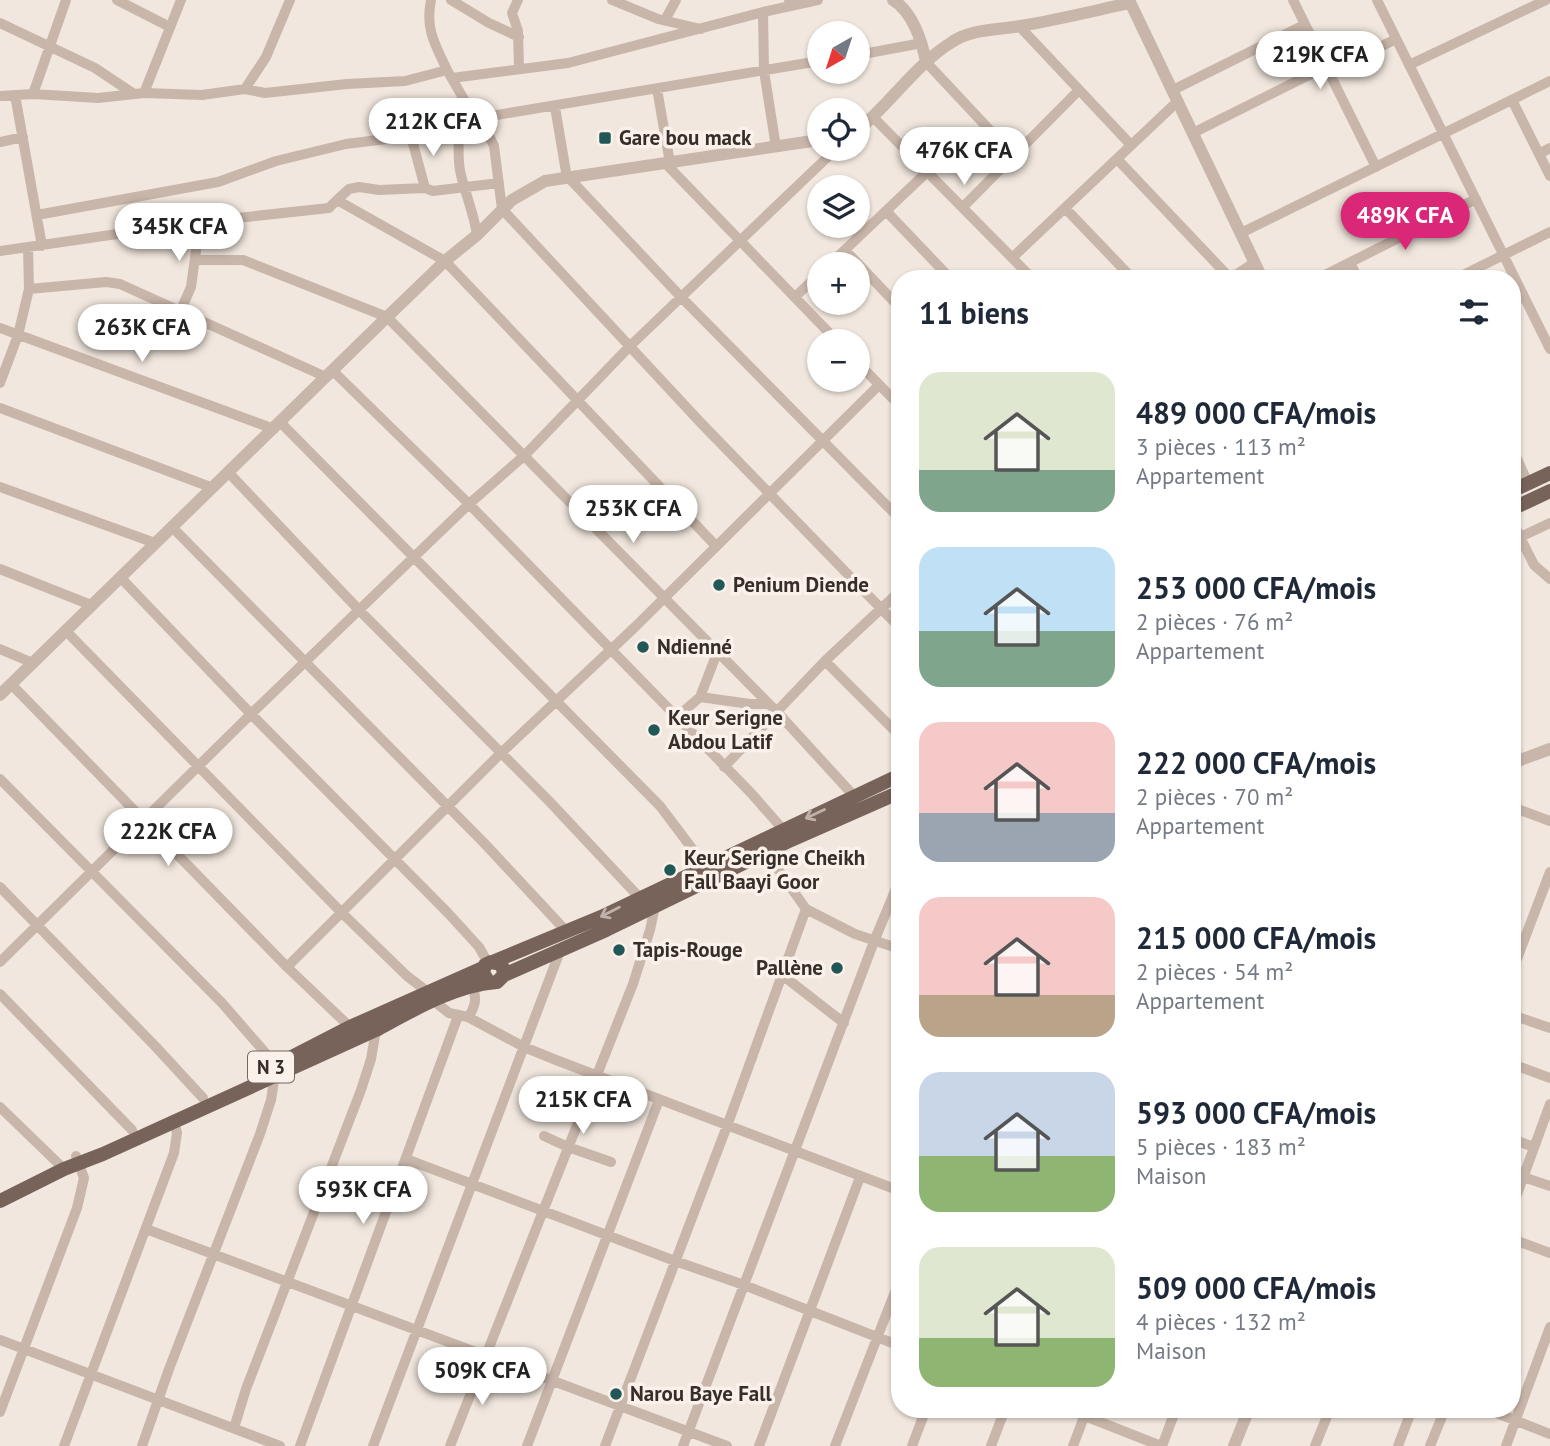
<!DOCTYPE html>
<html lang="fr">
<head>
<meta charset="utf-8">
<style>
	body { margin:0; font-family:"PT Sans",sans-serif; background:#f2f2f3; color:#1f2937; height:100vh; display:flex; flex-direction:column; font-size:26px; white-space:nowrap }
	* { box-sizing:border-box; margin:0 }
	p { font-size:23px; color:#747a83 }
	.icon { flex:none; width:38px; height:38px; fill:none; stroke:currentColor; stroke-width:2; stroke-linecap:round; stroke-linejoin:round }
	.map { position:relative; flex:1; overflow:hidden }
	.panel { position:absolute; left:891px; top:270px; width:630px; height:1148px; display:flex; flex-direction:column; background:#fff; border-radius:28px; box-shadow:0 2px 5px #0004 }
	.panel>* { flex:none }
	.needle { width:46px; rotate:219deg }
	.tools { position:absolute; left:807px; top:21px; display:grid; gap:14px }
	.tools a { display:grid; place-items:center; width:63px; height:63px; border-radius:50%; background:#fff; box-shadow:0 2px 5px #0004; font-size:35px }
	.price { position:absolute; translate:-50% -60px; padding:0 16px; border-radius:24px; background:#fff; color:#222; font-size:23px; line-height:46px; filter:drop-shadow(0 2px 4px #0008) }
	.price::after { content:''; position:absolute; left:50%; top:42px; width:21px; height:16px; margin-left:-10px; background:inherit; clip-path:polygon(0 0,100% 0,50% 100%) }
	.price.current { background:#db2777; color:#fff }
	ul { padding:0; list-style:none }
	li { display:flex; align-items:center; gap:21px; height:175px; padding:0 28px }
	li span { display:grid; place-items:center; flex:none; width:196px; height:140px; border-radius:21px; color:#555 }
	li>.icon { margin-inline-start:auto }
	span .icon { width:84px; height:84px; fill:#fffc; stroke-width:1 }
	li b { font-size:30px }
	h2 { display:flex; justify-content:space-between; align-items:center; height:84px; padding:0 28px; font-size:30px }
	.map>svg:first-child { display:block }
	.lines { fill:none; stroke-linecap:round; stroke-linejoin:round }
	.minor { stroke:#c9b6aa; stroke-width:10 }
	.tertiary { stroke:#c9b6aa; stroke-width:12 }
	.primary { stroke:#78635b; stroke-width:14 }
	.oneway { stroke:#bfb1aa }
	.poi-dot { fill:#215757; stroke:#f9f1ea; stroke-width:2.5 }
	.labels { text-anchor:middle; stroke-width:7; stroke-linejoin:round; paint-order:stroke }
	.shield { fill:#f9f1ea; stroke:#716863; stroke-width:2 }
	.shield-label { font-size:19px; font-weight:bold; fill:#372d29 }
	.poi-label { font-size:21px; font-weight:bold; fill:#372d29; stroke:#f9f1ea; text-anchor:start }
</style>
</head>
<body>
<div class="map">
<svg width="1550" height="1446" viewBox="0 0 1550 1446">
	<rect width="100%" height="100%" fill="#f1e7de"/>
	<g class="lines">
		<path class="minor" d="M117,0L170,27
			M451,0L489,23L519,37
			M518,0L512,13L518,31L519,69
			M612,0L658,19L701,29
			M1293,0L1376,167
			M1377,0L1550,349
			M763,12L764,71L776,147
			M665,20L676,0
			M0,23L95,68L134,94
			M1019,26L1131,145
			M858,55L922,43
			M926,62L1014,156
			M1409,65L1546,0
			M447,70L470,110L478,113L494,146L502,209L701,423L900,628
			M1328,73L1396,39
			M452,78L568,63L763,12L818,0
			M245,89L265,93L347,84L405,81L447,70C435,44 425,29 431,0
			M657,89L670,163
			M1173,90L1304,25
			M144,93L181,0
			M33,94L66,0
			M15,95L42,246
			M0,96L33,94L98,98L144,93L202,95L245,89L266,57L290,0
			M1512,100L1550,176
			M555,107L567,178
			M873,117L1032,278
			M479,118L819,61
			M1193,133L1325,67
			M411,136L425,188
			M0,142L23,137
			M1539,154L1550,148
			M1117,159L1230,278
			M666,164L837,341
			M569,178L681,297L900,519
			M337,200L349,189L359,187L379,190L425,188L433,191L499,183
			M963,207L1078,91
			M1065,208L1132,278
			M886,211L950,278
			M37,215L218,182L276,161L346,144L459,130
			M1241,233L1550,81
			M477,235C474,214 466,196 461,175C457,161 459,145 459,130L462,132L478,113
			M845,250L900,308
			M0,251L200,222L329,208L337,200L445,261L716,546
			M1012,258L1178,101
			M195,260H243L387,317L778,713L854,796
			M1350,263L1358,278
			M830,264L927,172
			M1231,278L1254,263
			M1319,278L1476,199
			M1457,278L1550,232
			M29,289L106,282L120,284L326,377
			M795,297L819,274
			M181,310L191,287L200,222
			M0,328L274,429
			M858,363L900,406
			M332,370L469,504L751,793L787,834
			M0,383L18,335L29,289L28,248
			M0,408L213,488
			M280,422L660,806L706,867
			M1512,448L1528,483
			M228,472L359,610L549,801L639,897
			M0,487L155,543
			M1512,521L1534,565L1550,579
			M172,527L486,845L566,931
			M1512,541L1550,523
			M0,569L91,605
			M120,577L251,714L448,913L479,947L488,963
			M65,630L341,912L407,976L428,992
			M0,649L33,663
			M825,661L900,736
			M11,684L287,967L350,1027
			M700,697L750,704H768
			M677,717L700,697L717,653
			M724,767L825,661L900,591
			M0,779L222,1003L276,1065
			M1512,807L1550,821
			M766,852L806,909L855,934L900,949
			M0,887L155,1046L203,1098
			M0,962L251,714L469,504L525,455L629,347L836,149
			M287,967L501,753L635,627L879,385
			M1512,972L1550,872
			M781,974L844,1023
			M0,994L132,1130
			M434,1001L449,1013L468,1017L524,1047L556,1060L900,1191
			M1512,1015L1550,1028
			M468,1017C476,1006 477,998 472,985
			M1512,1064L1550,1078
			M0,1107L64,1169
			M544,1136L568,1147L611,1162
			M1512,1139L1534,1147
			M406,1159L675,1261L744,1285L900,1346
			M1523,1177L1550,1186
			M1512,1208L1550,1104
			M146,1229L727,1446
			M1512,1239L1550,1253
			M0,1340L280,1446
			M1067,1409L1161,1446
			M1486,1409L1550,1434
			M0,1412L77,1208L84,1178L76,1156
			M234,1428L246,1389L361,1090L371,1059L376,1030
			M64,1446L174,1153L177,1133L174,1121
			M142,1446L169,1369L260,1134L271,1100L275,1074
			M300,1446L458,1016
			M373,1446L560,951
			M450,1446L633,984L650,930L655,906
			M527,1446L659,1100
			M605,1446L727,1126L806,909
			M683,1446L875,939L900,879
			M759,1446L860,1177
			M835,1446L900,1279
			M912,1446L926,1409
			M991,1446L1005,1409
			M1073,1446L1087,1409
			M1162,1446L1176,1409
			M1315,1446L1330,1409
			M1398,1446L1412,1409
			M1430,1446L1445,1409
			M1506,1446L1550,1327"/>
		<path class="tertiary" d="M790,0H795
			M893,0C912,11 922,41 926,62
			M1129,0L1262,278
			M858,130C891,103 915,65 952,42C971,29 997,30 1020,26C1057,20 1093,11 1130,3
			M0,695L387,317L445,261L477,235L512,200L545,181L819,140
			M1512,763L1550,749
			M1234,1446L1249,1409"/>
		<path class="primary" d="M1512,491L1550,473
			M1512,509L1550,491
			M495,961L601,917L900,775
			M504,975L606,930L791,840L900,792
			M282,1062L350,1027L483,968
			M0,1201L64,1169L103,1154L376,1030C413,1010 455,985 497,982L504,975L503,968L500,964L491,962L485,965L483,973L488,981"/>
	</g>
	<defs><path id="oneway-shaft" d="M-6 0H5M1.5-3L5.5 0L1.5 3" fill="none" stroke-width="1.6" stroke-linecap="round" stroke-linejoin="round" transform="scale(1.75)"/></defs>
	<g class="oneway">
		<use href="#oneway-shaft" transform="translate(815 814) rotate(155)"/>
		<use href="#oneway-shaft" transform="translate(610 912) rotate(153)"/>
	</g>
	<g class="poi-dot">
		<rect x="598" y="131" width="14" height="14" rx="3.5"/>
		<circle cx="719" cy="585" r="7"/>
		<circle cx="643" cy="647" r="7"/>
		<circle cx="654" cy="730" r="7"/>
		<circle cx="670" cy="870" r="7"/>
		<circle cx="619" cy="950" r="7"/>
		<circle cx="837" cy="968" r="7"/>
		<circle cx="616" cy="1394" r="7"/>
	</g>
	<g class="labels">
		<rect class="shield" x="248" y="1051.5" width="46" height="31" rx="5"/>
		<g class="shield-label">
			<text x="271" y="1074">N 3</text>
		</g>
		<g class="poi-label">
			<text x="619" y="145">Gare bou mack</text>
			<text x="733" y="592">Penium Diende</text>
			<text x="657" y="654">Ndienné</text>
			<text x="668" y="725">Keur Serigne<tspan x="668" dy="24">Abdou Latif</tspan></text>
			<text x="684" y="865">Keur Serigne Cheikh<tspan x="684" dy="24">Fall Baayi Goor</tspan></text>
			<text x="633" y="957">Tapis-Rouge</text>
			<text x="823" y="975" text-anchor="end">Pallène</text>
			<text x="630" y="1401">Narou Baye Fall</text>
		</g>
	</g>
</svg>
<div class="tools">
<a><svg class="needle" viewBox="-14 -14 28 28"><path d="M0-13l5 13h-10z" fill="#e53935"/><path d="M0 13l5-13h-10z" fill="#747a83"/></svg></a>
<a><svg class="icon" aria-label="locate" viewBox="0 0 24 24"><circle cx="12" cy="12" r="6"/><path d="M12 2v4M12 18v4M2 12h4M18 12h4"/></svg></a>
<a><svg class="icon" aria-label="layers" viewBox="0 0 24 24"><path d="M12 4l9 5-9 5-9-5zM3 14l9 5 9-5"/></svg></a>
<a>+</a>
<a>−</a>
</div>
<b class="price" style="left:1320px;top:91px">219K CFA</b>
<b class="price" style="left:433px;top:158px">212K CFA</b>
<b class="price" style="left:964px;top:187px">476K CFA</b>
<b class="price current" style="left:1405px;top:252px">489K CFA</b>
<b class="price" style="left:179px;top:263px">345K CFA</b>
<b class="price" style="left:142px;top:364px">263K CFA</b>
<b class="price" style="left:633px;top:545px">253K CFA</b>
<b class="price" style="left:168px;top:868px">222K CFA</b>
<b class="price" style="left:583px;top:1136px">215K CFA</b>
<b class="price" style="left:363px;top:1226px">593K CFA</b>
<b class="price" style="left:482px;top:1407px">509K CFA</b>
<section class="panel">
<h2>11 biens<svg class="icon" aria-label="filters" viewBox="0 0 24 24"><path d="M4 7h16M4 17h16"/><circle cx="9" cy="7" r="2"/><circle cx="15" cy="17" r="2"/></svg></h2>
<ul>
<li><span style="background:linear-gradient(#dfe7d0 70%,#7fa58c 0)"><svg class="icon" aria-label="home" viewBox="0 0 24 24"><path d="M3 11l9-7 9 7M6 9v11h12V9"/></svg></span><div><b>489 000 CFA/mois</b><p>3 pièces · 113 m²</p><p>Appartement</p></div></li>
<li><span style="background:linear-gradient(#bfe0f5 60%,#7fa58c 0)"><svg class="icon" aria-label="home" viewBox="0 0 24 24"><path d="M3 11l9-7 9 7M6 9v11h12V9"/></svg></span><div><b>253 000 CFA/mois</b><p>2 pièces · 76 m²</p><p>Appartement</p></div></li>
<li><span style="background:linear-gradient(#f6c9c9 65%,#9aa5b1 0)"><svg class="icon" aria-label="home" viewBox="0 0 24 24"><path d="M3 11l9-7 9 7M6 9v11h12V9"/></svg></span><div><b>222 000 CFA/mois</b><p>2 pièces · 70 m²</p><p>Appartement</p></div></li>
<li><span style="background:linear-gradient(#f6c9c9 70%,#b9a48a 0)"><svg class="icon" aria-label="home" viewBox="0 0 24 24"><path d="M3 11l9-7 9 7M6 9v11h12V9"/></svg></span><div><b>215 000 CFA/mois</b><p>2 pièces · 54 m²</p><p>Appartement</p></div></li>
<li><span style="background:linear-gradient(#c9d6e8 60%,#8fb573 0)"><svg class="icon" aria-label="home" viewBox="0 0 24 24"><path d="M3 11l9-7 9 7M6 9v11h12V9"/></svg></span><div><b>593 000 CFA/mois</b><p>5 pièces · 183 m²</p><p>Maison</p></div></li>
<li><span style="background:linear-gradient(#dfe7d0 65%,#8fb573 0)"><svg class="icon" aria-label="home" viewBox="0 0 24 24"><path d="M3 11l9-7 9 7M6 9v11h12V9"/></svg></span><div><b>509 000 CFA/mois</b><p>4 pièces · 132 m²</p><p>Maison</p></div></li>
</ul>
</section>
</div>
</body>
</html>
